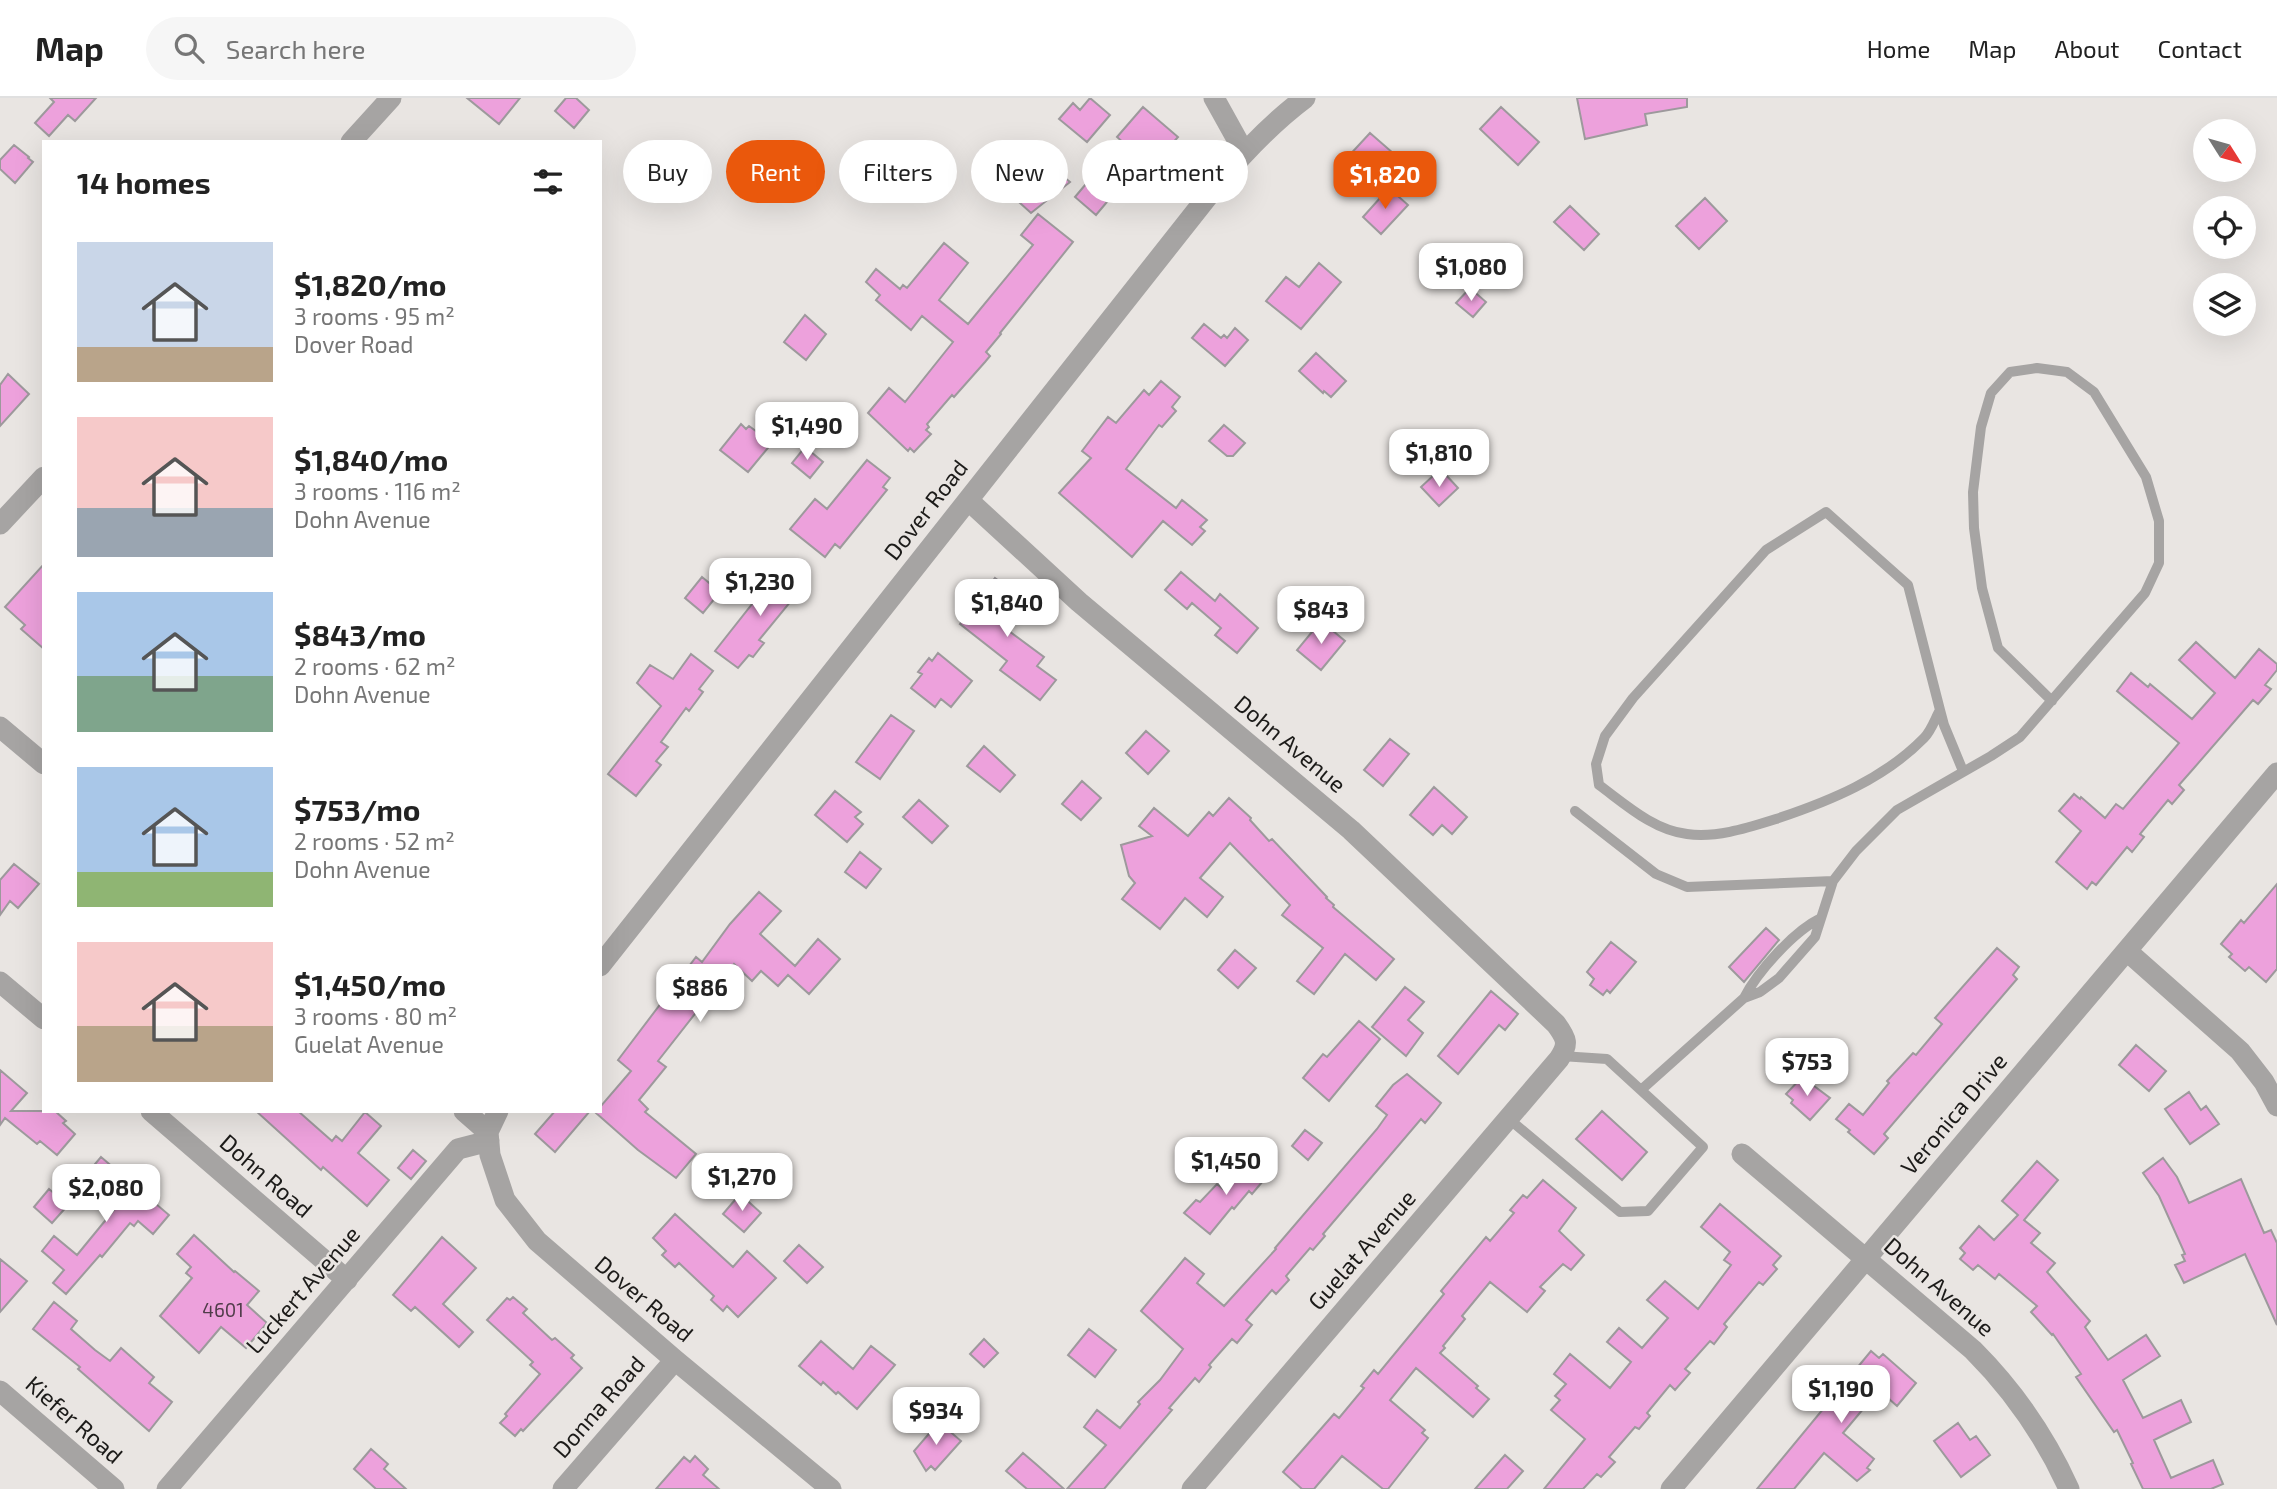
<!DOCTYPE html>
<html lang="en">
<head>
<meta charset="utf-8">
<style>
	body { margin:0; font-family:"Exo 2",sans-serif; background:#f6f6f6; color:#222; height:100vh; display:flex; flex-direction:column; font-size:26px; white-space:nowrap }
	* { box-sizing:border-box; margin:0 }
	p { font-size:23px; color:#767676 }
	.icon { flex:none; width:38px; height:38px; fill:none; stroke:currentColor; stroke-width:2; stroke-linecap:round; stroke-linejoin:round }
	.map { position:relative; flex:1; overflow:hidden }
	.side { position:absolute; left:42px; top:42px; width:560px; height:973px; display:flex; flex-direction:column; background:#fff; border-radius:0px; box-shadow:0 7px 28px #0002 }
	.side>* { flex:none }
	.hud { position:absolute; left:623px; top:42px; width:665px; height:63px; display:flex; gap:14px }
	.needle { width:46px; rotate:127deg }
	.controls { position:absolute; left:2193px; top:21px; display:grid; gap:14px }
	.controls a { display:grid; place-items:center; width:63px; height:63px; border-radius:50%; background:#fff; box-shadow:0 7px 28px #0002; font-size:35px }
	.price { position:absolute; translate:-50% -60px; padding:0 16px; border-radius:14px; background:#fff; color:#222; font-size:23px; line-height:46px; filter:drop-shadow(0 2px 4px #0008) }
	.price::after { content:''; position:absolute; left:50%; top:42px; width:21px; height:16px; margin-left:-10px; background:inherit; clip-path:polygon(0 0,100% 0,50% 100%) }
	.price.selected { background:#ea580c; color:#fff }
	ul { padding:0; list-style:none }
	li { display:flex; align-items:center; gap:21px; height:175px; padding:0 35px }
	li span { display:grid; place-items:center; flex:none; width:196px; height:140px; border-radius:0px; color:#555 }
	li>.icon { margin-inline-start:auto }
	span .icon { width:84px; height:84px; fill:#fffc; stroke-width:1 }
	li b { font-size:30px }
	h2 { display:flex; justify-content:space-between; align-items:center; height:84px; padding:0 35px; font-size:30px }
	.tag { padding:0 24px; border-radius:32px; background:#fff; box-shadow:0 7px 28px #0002; font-size:24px; line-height:63px }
	.tag.selected { background:#ea580c; color:#fff }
	header { display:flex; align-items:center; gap:42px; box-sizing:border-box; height:98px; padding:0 35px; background:#fff; border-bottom:2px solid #e0e0e0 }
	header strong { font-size:33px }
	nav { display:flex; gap:38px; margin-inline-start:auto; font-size:24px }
	.search { width:490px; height:63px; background:#f6f6f6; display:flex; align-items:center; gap:18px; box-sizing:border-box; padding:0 24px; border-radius:38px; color:#767676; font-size:26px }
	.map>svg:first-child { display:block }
	.building { fill:#eda1dc; stroke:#9d999c; stroke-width:2 }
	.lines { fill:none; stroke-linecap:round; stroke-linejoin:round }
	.lane { stroke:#a6a4a3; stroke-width:10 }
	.street { stroke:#a6a4a3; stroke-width:21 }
	.labels { text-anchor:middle; stroke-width:5; stroke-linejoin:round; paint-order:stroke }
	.number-label { font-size:19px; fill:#503c4a }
	.street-label { font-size:23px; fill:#1c1b19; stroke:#e9e5e2 }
</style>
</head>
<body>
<header>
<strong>Map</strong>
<div class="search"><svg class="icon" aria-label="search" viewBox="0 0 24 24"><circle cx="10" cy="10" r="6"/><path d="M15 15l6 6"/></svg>Search here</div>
<nav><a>Home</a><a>Map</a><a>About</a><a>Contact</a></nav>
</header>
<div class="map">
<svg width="2277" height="1391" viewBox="0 0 2277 1391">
	<rect width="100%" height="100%" fill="#e9e5e2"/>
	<path class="building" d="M50,0H96L75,23L68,17L49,38L35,25L54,4Z
		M467,0H520L499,26Z
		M566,0H576L589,12L574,30L555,13Z
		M1090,0L1110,17L1087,44L1059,21L1073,5L1080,12Z
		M1577,0H1687V9L1645,16L1647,27L1585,41Z
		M1143,9L1178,39L1156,64L1148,58L1144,63L1117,39Z
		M1501,9L1539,44L1518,67L1480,31Z
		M1370,35L1401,62L1389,75L1392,78L1376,97L1347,72L1352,66L1346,61Z
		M14,47L29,59L28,60L33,64L15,85L0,71V62Z
		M1048,66L1070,84L1031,115L996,83L1008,70L1031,87Z
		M1096,74L1117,92L1096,117L1075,99Z
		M1389,90L1408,107L1381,136L1363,119Z
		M1705,100L1727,123L1699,151L1676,128Z
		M1570,108L1599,136L1584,152L1554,124Z
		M1038,116L1073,144L1000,235L1001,236L986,254L990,258L985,264L954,299L952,297L927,326L929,329L926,332L931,336L914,354L910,350L908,353L868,315L889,290L905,304L953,244L922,218L911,232L876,202L880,197L866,184L876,171L900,191L903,187L907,190L944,145L968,165L939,202L968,226L1033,147L1021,137Z
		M1319,165L1341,184L1301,231L1266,203L1286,179L1299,189Z
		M1470,190L1486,204L1473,219L1456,205Z
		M805,217L826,236L806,262L784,244Z
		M1204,226L1221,240L1224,237L1227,240L1235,230L1248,242L1225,268L1192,240Z
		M1316,255L1346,283L1331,299L1324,293L1323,295L1299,273Z
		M8,276L29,296L0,328V287Z
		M1161,283L1180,299L1172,309L1176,313L1162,329L1159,327L1126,371L1176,410L1182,402L1207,422L1200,429L1205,433L1192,447L1163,423L1132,459L1059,395L1091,360L1082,353L1108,319L1116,325L1144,292L1149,297Z
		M741,326L746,331L749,328L772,345L748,374L720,352Z
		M1224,327L1245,345L1233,358H1227L1209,343Z
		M805,349L823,364L810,380L792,365Z
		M867,362L890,380L883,389L887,392L840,450L835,446L825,459L790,431L815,401L827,411Z
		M1435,376L1440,383L1446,377L1458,390L1439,408L1421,389Z
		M44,466V551L21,531L25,527L5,509Z
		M782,468L805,486L759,542L764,545L753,559L749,557L738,570L715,553Z
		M1181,474L1215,503L1220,496L1258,530L1237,555L1215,537L1221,530L1192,505L1187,511L1165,492Z
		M702,479L720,494L703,515L685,500Z
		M995,480L1022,500L1001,527L1044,559L1037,568L1056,582L1040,602L1000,572L1007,563L960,526Z
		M1321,523L1345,543L1321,572L1297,552Z
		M2196,544L2235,580L2259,551L2277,566V572L2265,587L2271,591L2258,606L2253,602L2194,670L2179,687L2184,692L2172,706L2168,702L2140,736L2144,739L2132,754L2127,749L2096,787L2092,784L2087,791L2056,764L2081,733L2059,713L2074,696L2080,701L2081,699L2105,720L2116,706L2123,711L2179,645L2117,593L2131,575L2148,589L2150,586L2192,621L2215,595L2179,562Z
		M938,555L972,583L951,609L941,601L935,609L911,590L922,576L918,574L929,560L932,563Z
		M691,556L713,573L699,591L703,594L689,613L686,610L661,644L668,649L656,663L661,667L636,698L608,676L661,608L637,585L650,567L673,581Z
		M891,617L914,633L880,681L856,664Z
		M1146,633L1169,653L1148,676L1126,655Z
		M1390,641L1409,656L1383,688L1364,672Z
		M984,648L1015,677L1000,694L967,668Z
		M1082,683L1101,700L1081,722L1062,706Z
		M1434,689L1467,719L1452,736L1442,727L1433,737L1410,717Z
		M835,693L861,714L855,719L863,726L847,744L815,717Z
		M1229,700L1251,720L1250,722L1269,743L1272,741L1327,799L1326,800L1334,807L1333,809L1394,861L1376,882L1345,856L1314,896L1297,883L1323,850L1282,817L1290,807L1230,745L1200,780L1223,799L1207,819L1185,800L1160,831L1122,801L1135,785L1129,778L1121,747L1152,738L1139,728L1154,710L1188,738L1209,714L1213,718Z
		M919,702L948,728L932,745L903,719Z
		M860,754L881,771L866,790L845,774Z
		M14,766L39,786L18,810L10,803L0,817V782Z
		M2277,786V871L2266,884L2249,869L2245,873L2229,859L2232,856L2221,846L2241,822L2244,825Z
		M759,794L781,813L760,836L795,868L818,841L840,861L809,896L788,877L778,888L761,873L752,883L734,866L658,963L666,969L639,1002L648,1011L645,1014L696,1056L676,1080L638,1052L596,1015L600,1013V1009L631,973L618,962L696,859L702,864L730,826Z
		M1766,830L1779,842L1744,884L1729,869Z
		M1611,844L1636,864L1610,895L1607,892L1603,897L1590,887L1594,881L1587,874Z
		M1997,850L2019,869L2013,877L2017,881L1884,1036L1888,1040L1874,1056L1848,1034L1850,1032L1836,1021L1849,1006L1863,1017L1889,985L1887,983L1913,955L1916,957L1942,926L1935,920Z
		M1235,852L1256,870L1238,890L1218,872Z
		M1405,889L1424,904L1408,922L1423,935L1406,958L1372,929Z
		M1491,893L1518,916L1505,932L1499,927L1458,976L1438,958Z
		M1359,923L1380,941L1329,1003L1303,980L1323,956L1327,959Z
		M2136,947L2166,973L2149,993L2119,967Z
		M0,972L27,995L11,1013H55L66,1023L63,1025L75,1036L57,1057L40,1043L37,1046L5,1020L0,1027Z
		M1407,976L1441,1005L1435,1013L1425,1025L1421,1021L1323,1136L1325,1138L1313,1152L1310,1150L1286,1178L1289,1182L1276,1196L1272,1192L1246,1222L1252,1227L1237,1245L1232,1241L1209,1267L1211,1269L1199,1284L1195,1280L1169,1310L1172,1312L1104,1391H1067L1106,1347L1084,1329L1097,1312L1120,1330L1140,1306L1138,1304L1160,1282L1183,1251L1141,1213L1185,1160L1204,1176L1197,1185L1224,1208L1276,1151L1275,1150L1377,1031L1387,1017L1376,1008L1393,987Z
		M1802,979L1830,1000L1810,1022L1791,1005L1793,1002L1786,996Z
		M2189,994L2201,1012L2206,1008L2219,1026L2190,1046L2165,1011Z
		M256,1013H298L332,1043L336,1038L342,1043L365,1014L381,1028L358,1055L389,1082L367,1108L323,1069L321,1072Z
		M555,1013H590L555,1054L535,1036Z
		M1602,1013L1647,1054L1622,1082L1576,1041Z
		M1305,1032L1322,1045L1308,1062L1292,1048Z
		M413,1052L426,1063L411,1081L398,1070Z
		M101,1059L169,1117L153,1136L138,1123L134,1128L130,1125L102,1159L100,1157L66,1196L53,1185L64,1172L42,1153L54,1138L77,1157L118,1107L85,1078Z
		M2163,1060L2177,1079L2189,1105L2241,1081L2264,1135L2271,1132L2277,1145V1227L2245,1156L2184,1185L2175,1167L2185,1163L2182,1157L2185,1156L2159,1098L2143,1075Z
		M1249,1061L1268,1077L1252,1096L1249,1093L1234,1111L1232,1109L1210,1136L1184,1115L1196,1102L1200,1104L1217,1086L1223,1091Z
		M2037,1063L2058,1082L2024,1122L2040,1135L2031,1145L2055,1165L2047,1174L2090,1223L2085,1229L2108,1262L2146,1237L2160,1258L2123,1282L2143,1320L2181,1302L2191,1324L2154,1342L2171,1380L2213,1362L2223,1386L2211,1391H2143L2131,1366L2133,1365L2117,1332L2114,1334L2076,1279L2081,1276L2053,1236L2052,1237L2031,1214L2037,1208L1999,1176L1995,1181L1978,1167L1973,1172L1960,1161L1965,1155L1960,1150L1979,1128L1994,1142L2018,1117L2002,1103Z
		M1543,1082L1576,1110L1559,1133L1584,1157L1571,1172L1563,1166L1540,1189L1545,1193L1527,1214L1490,1184L1462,1218L1465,1221L1443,1248L1445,1250L1440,1255L1478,1288L1476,1290L1489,1301L1473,1319L1416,1270L1390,1302L1425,1332L1422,1335L1428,1340L1388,1391H1383L1342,1358L1314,1391H1302L1283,1374L1334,1316L1339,1320L1364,1290L1361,1288L1374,1272L1378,1276L1444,1196L1441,1193L1486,1139L1490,1143L1514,1115L1510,1112L1523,1097L1527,1100Z
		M49,1091L68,1107L52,1125L34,1109Z
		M740,1096L761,1115L744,1134L723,1116Z
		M1720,1106L1781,1158L1773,1167L1777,1171L1763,1187L1759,1184L1724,1226L1727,1229L1714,1246L1710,1243L1685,1271L1690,1275L1675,1292L1670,1287L1647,1315L1650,1318L1639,1331L1635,1329L1609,1359L1615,1364L1601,1379L1597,1376L1583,1391H1544L1585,1341L1551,1312L1560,1302L1555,1298L1566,1286L1554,1276L1570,1256L1610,1290L1631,1264L1607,1244L1619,1230L1642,1250L1668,1220L1647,1202L1665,1183L1698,1211L1731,1167L1724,1162L1730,1154L1701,1129Z
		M675,1116L733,1169L747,1153L776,1180L738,1219L727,1208L723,1213L711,1202L714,1198L679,1165L675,1169L662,1157L666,1153L653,1140Z
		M194,1137L234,1174L235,1173L259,1193L247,1207L267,1225L246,1250L221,1229L199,1255L160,1218L192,1180L186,1175L191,1169L177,1156Z
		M442,1139L476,1170L443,1206L473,1234L459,1249L415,1209L411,1213L393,1197Z
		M799,1147L823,1169L807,1185L784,1163Z
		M0,1161L27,1183L0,1214Z
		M513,1199L527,1211L523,1215L552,1242L555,1240L574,1257L571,1260L582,1270L523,1333L521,1331L515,1338L500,1325L507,1318L505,1316L540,1276L530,1267L533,1264L487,1222L507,1200L510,1202Z
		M54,1204L77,1223L71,1231L95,1252L110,1263L121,1250L154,1279L149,1285L172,1304L149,1333L86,1278L78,1271L80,1269L33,1231Z
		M1089,1231L1116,1252L1095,1279L1068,1257Z
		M984,1241L998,1255L984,1269L970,1256Z
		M821,1243L853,1271L871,1248L895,1267L857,1311L838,1294L836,1296L823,1284L821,1287L799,1268Z
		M1871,1253L1879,1260L1883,1256L1916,1285L1897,1308L1879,1292L1843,1335L1874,1361L1867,1370L1870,1372L1857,1383L1824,1355L1794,1391H1757Z
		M939,1324L961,1343L935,1372L931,1368L926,1373L914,1353Z
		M1958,1325L1970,1342L1976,1338L1990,1357L1961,1379L1934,1343Z
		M371,1351L388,1366L384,1371L406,1391H376L354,1371Z
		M1023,1355L1037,1367L1064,1391H1027L1006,1373Z
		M1505,1357L1523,1373L1507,1391H1475Z
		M695,1358L708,1371L703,1377L719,1391H656L684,1359L690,1364Z"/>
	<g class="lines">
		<path class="lane" d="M1940,612C1935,621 1931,633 1924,640C1884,681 1830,703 1776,721C1747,730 1717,740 1687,736C1653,732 1625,706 1599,687L1596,666L1605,638L1633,600L1766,452L1826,414L1908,487L1940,612L1944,627L1963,673
			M1575,713L1656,776L1687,789L1833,783L1815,839L1779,880L1760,894L1744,900L1641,992
			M1833,783L1856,753L1897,712L1991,658L2020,639L2145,495L2159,465V423L2146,379L2094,294L2067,274L2037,270L2010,274L1991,295L1981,329L1973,394L1974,430L1982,490L1998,550L2052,603
			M1744,900C1758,873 1794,833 1821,820
			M1509,1021L1620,1114L1648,1113L1703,1049L1607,961L1561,958"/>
		<path class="street" d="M1214,0L1244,54
			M351,44L391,0
			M968,402L1079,504L1351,732L1556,926C1567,941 1569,946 1559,961L1192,1391
			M0,426L44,379
			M0,629L44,666
			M2127,853L2240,953L2264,984L2277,1008
			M600,868L1220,83C1246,52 1273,24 1305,0
			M0,884L44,921
			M151,1013L347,1182
			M464,1013L488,1034
			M498,1013L488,1034L490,1057L505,1102L537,1143L675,1262L831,1391
			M1742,1056L1973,1252C2014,1293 2045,1338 2069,1391
			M0,1293L114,1391
			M167,1391L458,1051L489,1043
			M563,1391L675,1262
			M1671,1391L2277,675"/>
	</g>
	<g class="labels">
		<g class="number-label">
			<text x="223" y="1219">4601</text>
		</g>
		<g class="street-label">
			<text transform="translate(926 412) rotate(-52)" y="8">Dover Road</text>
			<text transform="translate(1290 646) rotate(40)" y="8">Dohn Avenue</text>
			<text transform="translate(1954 1016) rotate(-50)" y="8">Veronica Drive</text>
			<text transform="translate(266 1078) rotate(41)" y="8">Dohn Road</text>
			<text transform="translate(1362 1152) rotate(-49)" y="8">Guelat Avenue</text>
			<text transform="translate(1939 1189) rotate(41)" y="8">Dohn Avenue</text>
			<text transform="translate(303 1192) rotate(-49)" y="8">Luckert Avenue</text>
			<text transform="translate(644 1201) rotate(40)" y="8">Dover Road</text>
			<text transform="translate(599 1309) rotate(-49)" y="8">Donna Road</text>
			<text transform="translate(74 1322) rotate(41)" y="8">Kiefer Road</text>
		</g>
	</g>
</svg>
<div class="controls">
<a><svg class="needle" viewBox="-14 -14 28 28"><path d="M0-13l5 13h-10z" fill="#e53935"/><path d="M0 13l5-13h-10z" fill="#767676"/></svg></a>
<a><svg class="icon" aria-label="locate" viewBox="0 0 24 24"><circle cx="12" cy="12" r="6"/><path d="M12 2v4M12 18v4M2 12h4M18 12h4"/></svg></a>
<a><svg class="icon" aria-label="layers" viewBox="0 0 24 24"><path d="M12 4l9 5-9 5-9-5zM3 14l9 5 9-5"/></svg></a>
</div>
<b class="price selected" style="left:1385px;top:113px">$1,820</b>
<b class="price" style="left:1471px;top:205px">$1,080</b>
<b class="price" style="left:807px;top:364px">$1,490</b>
<b class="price" style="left:1439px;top:391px">$1,810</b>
<b class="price" style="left:760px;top:520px">$1,230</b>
<b class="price" style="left:1007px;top:541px">$1,840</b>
<b class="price" style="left:1321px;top:548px">$843</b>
<b class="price" style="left:700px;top:926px">$886</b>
<b class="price" style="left:1807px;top:1000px">$753</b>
<b class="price" style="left:1226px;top:1099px">$1,450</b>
<b class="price" style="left:742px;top:1115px">$1,270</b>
<b class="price" style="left:106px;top:1126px">$2,080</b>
<b class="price" style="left:1841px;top:1327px">$1,190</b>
<b class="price" style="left:936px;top:1349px">$934</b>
<div class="hud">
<a class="tag">Buy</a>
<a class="tag selected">Rent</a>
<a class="tag">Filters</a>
<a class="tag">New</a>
<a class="tag">Apartment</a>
</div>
<section class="side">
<h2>14 homes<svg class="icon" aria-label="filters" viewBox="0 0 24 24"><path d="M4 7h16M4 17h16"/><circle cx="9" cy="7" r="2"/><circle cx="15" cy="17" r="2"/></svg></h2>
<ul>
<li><span style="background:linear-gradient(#c9d6e8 75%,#b9a48a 0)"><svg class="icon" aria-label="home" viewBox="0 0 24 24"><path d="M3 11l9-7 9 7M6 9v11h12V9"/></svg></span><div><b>$1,820/mo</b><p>3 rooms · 95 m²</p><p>Dover Road</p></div></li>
<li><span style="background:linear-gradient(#f6c9c9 65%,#9aa5b1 0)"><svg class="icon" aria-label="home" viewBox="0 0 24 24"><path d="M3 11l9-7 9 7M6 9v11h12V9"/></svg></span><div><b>$1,840/mo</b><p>3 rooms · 116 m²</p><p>Dohn Avenue</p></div></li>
<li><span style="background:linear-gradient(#a9c7e8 60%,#7fa58c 0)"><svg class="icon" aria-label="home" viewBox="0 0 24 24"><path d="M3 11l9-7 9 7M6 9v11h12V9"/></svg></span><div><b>$843/mo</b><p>2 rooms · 62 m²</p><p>Dohn Avenue</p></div></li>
<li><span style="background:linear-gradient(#a9c7e8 75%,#8fb573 0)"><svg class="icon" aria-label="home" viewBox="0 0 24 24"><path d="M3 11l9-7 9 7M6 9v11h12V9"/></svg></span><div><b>$753/mo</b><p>2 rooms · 52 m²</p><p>Dohn Avenue</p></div></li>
<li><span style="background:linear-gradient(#f6c9c9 60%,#b9a48a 0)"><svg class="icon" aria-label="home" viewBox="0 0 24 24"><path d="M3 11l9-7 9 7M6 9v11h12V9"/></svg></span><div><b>$1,450/mo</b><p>3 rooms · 80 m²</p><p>Guelat Avenue</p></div></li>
</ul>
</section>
</div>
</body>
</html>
